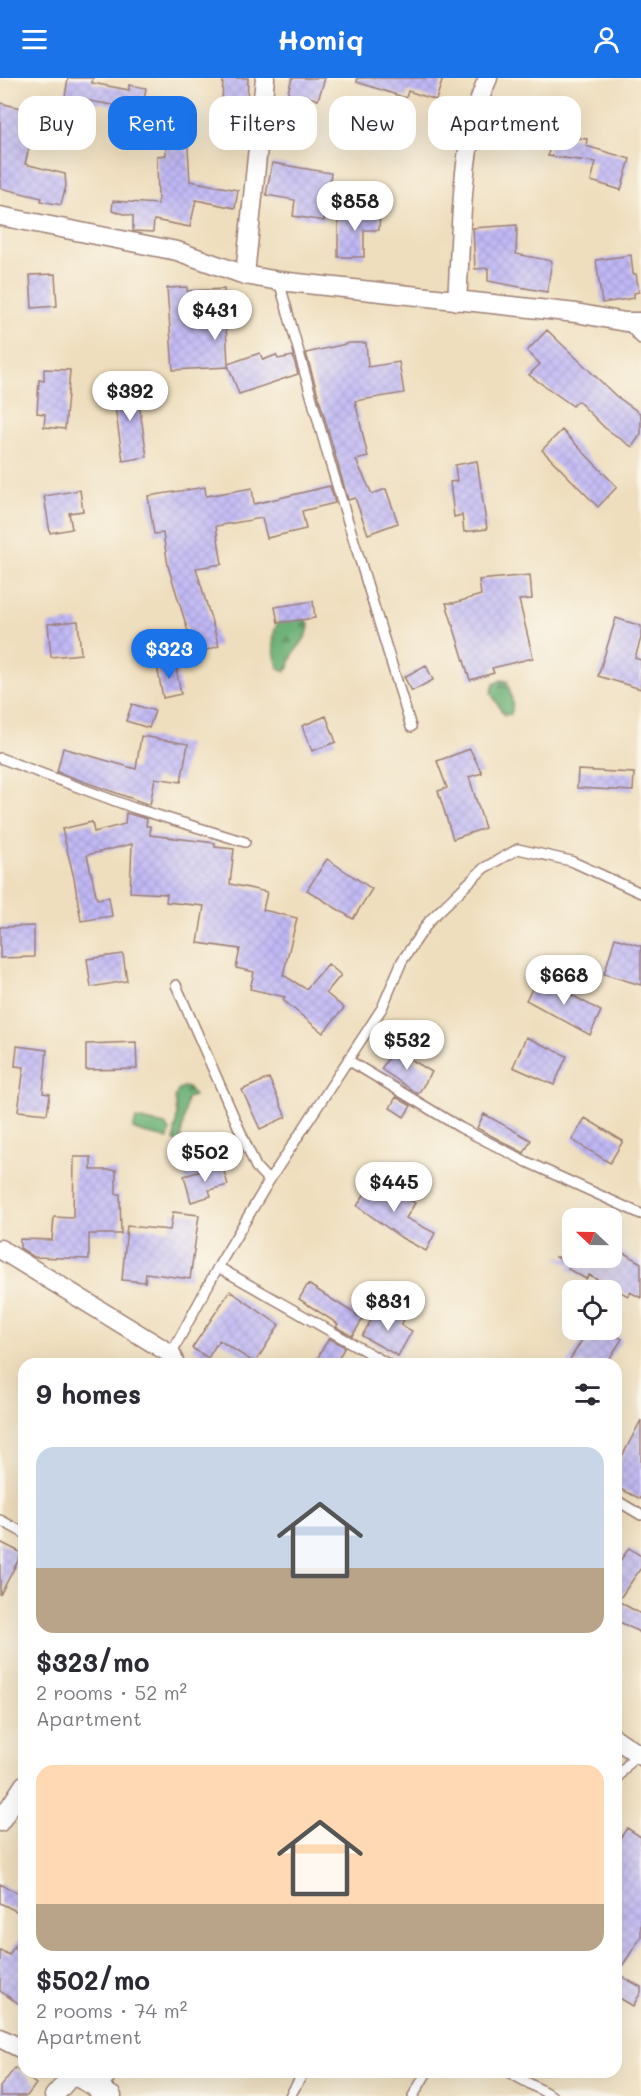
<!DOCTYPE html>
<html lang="en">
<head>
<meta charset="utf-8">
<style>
	body { margin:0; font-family:Mali,sans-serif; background:#f2f2f3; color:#2b2b33; height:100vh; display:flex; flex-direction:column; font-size:22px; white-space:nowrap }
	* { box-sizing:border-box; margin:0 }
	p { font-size:20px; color:#7c7c81 }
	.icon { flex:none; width:33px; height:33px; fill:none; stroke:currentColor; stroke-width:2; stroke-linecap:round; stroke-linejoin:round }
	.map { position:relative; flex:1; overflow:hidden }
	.panel { position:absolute; left:18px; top:1280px; width:604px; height:720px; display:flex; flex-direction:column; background:#fff; border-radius:18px; box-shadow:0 6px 24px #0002 }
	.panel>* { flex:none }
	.banner { position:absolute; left:18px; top:18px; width:606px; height:54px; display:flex; gap:12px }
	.needle { width:39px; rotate:292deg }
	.buttons { position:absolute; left:562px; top:1130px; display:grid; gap:12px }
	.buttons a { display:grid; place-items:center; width:60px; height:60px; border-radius:12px; background:#fff; box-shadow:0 6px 24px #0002; font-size:30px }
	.price { position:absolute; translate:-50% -51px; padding:0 14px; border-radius:21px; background:#fff; color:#222; font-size:20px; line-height:39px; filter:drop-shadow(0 2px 3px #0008) }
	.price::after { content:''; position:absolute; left:50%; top:36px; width:18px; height:14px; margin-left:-9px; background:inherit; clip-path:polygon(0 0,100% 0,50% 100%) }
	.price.on { background:#1a73e8; color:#fff }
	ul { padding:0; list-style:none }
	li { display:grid; align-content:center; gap:12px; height:318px; padding:0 18px }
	li span { display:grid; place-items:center; height:186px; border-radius:18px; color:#555 }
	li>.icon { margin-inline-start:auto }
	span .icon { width:108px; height:108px; fill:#fffc; stroke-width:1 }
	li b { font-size:26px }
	h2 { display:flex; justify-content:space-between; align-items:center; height:72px; padding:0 18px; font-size:26px }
	.chip { padding:0 21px; border-radius:18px; background:#fff; box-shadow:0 6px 24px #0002; font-size:21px; line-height:54px }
	.chip.on { background:#1a73e8; color:#fff }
	header { display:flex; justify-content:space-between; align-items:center; height:78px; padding:0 18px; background:#1a73e8; color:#fff; font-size:27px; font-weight:800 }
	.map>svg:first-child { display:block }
	.forest { fill:url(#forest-firs); stroke:#5b6850; stroke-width:1.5 }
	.building { fill:url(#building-cross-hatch) }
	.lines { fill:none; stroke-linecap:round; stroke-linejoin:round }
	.service-casing { stroke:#9c7e74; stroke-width:12 }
	.minor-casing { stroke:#9c7e74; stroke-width:21 }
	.service { stroke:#fff; stroke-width:9 }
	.minor { stroke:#fff; stroke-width:18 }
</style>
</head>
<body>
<header><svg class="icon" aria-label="menu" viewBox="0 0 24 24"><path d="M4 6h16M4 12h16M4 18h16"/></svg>Homiq<svg class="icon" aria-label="person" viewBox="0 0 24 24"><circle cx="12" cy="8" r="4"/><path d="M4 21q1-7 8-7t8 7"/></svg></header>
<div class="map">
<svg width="641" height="2018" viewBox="0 0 641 2018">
	<defs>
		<pattern id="forest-firs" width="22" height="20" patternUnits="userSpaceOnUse" patternTransform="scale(1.5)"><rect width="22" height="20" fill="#6cb176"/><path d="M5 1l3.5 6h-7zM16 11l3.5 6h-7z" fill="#5b8f61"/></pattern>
		<pattern id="building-cross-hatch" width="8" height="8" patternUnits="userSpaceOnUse" patternTransform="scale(1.5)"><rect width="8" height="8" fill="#c0b8f5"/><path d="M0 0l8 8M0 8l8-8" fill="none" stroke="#a69ed2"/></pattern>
	</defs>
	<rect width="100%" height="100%" fill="#fbf7ec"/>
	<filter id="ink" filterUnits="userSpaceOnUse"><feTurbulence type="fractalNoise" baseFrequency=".0167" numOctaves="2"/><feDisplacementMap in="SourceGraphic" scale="12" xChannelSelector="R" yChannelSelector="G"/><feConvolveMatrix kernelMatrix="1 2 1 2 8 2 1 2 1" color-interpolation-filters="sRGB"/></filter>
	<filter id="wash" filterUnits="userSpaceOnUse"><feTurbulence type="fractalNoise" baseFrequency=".008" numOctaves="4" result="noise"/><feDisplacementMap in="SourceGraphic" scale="24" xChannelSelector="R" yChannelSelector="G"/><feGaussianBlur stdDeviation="1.35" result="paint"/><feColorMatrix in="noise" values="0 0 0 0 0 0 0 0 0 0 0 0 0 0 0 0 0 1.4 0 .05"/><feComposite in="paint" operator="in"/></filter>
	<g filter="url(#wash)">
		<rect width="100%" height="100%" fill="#efdebd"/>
		<path class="forest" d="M304,541L309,545C310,564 290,570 289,590L286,593L279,591C274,578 270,557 278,545Z
			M501,602L507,603C510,614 515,625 511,636L504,637L491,615L494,606Z
			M183,1009L189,1010L194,1018L187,1020L180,1065L174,1063L177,1037L175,1019L179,1011Z
			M136,1041L165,1047L170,1053L168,1061C156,1056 144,1057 133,1051Z"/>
		<g id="blocks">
			<path class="building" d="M68,0H93L92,5L129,12V7L146,10L141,41L125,38L126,29L65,19Z
				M223,0H248L247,25H222Z
				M292,0H325L318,22L309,19L302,45L274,38L278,20L286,21Z
				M357,0H443L436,22L408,13L406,20L357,4Z
				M0,25L38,34L25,86L65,96L66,108L61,127L41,123L42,120L0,110Z
				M186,36L190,103L238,112L235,130L196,122L190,149L154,142L153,154L133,153V138L112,133L113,123L158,126L157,78L166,77L164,37Z
				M551,57L587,61L586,68L630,81L621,112L591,103L596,84L548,78Z
				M272,85L331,95L324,143L293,138L295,122L266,117Z
				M338,135H380L379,152H364V179H338Z
				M517,147L516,176L552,183L547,214L488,203V190L475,191L473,150Z
				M631,177L633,196H636L639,214L634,215V220L602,225L596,182Z
				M55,196L57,228L32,230L30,197Z
				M187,209V213L224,211L228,286L260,275L263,282L276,277L278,281L293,278L298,296L239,316L228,287V289L173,292L167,210Z
				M547,252L616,318L641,336V356L632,369L605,350L578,323L573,328L529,297L540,286L527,273Z
				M350,265H366L368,289L399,284L404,315L355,323L368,379L356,382L372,416L386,411L398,445L368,456L355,420L348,422L306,275Z
				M44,291L70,292L65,351L44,349L45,336L37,335L39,302L44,303Z
				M136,305L147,379L123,383L112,309Z
				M562,352L617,409L598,429L542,372Z
				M477,383L487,451L464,454L462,437L454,439L450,404L457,403L455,387Z
				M330,408L335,425L302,433L306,451L267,460L262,440L216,448L222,486L196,490L219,568L195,576L168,488L163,455L154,456L148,418L205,409L206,418L252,410L254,426Z
				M80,412L83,433L69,435L72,451L50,455L44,418Z
				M530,497L532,521L519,522L533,580L492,590L494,595L470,602L446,525H454L481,517L479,502Z
				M313,523L315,540L278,545L275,529Z
				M616,540L641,548V560L635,580L641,582V611L598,598Z
				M78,543L81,576L51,579L48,546Z
				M175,584L181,616L163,620L157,588Z
				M426,587L433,602L412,613L404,599Z
				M132,626L155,633L149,650L126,643Z
				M326,638L336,664L312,673L302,648Z
				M141,658L188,666L181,704L155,700L150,727L57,694L63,670L136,691Z
				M470,671L482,695L469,699L485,750L453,761L438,713L447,710L437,683Z
				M578,692L634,695L633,713L577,710Z
				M126,735L147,741L146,748H150V757L215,765V769L234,771L230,806L267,814L263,832L297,840L283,897L306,911L328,886L341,897L326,915L344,930L323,955L283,922L285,919L250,911L254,894L236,890L240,871L198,865L204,828L166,824L167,816L130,814L132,766L87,777L97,821L109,819L112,838L81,843L74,800L62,751L92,744L94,754L125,746Z
				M327,781L372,811L353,841L307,812Z
				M34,848V879L0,880V849Z
				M615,860L641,868V907L604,896Z
				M123,876L127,903L91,909L87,881Z
				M539,899L601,933L590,957L526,922Z
				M526,959L567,978L554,1007L513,989Z
				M136,964L137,991L86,992V966Z
				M17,968L47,972L43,1015L50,1016L47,1036L18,1033L24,989L15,988Z
				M394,971L432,994L418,1016L381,991Z
				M269,1000L286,1039L260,1051L242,1012Z
				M396,1019L411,1028L404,1039L390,1030Z
				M484,1036L531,1062L524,1075L477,1050Z
				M585,1040L623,1063L610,1085L572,1062Z
				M74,1079H91V1092H116V1116H120L121,1156H89V1181L34,1179L20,1170V1161L52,1162L54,1139L73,1140Z
				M222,1087L228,1107L209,1112L211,1118L191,1124L184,1098Z
				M375,1099L415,1125L406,1140L435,1155L426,1173L402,1160L357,1128Z
				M173,1134L199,1137L190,1201L146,1195L145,1204L122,1202L127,1148L170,1152Z
				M612,1168L641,1185V1220L630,1214L628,1218L589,1197L586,1201L568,1191L570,1187L556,1179H612Z
				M308,1206L363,1241L352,1258L336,1249L338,1246L299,1221Z
				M230,1213L279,1247L255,1285L219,1262L208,1280L192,1270Z
				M388,1232L404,1241L401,1247L412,1253L398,1278L362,1258L375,1235L384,1240Z
				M589,1251H605L622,1261L606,1286H567Z
				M329,1260L345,1269L335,1286H314Z
				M641,1342V1421L616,1409V1390Z
				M0,1464L22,1475L0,1517Z
				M629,1470L641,1478V1490L618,1523L641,1536V1555L616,1542V1489Z
				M627,1750L641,1759V1859L617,1896L641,1909V1914L633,1928L616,1918V1766Z
				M0,1806L24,1818V1837L0,1825Z
				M24,1853V1929L0,1913V1872L9,1877Z
				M15,1990L36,2006L27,2018H0V2009Z"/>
		</g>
	</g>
	<g filter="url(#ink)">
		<use href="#blocks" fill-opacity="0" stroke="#9c7e74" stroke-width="1.5"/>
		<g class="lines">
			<g class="service-casing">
				<path id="service" d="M279,203L328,378L411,649
					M626,245L641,261
					M0,680L134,730L245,764
					M176,907L256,1089L269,1103
					M348,982L461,1050L527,1084L641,1136
					M218,1189L388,1286
					M171,1276L218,1189L269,1103L382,930L402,883L430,842L484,790L518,771L571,783L641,815
					M616,1422L641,1437
					M0,1442L24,1455
					M616,1702L636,1675
					M508,1994L552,2018
					M290,2018L304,1994
					M413,2018L427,1994"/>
			</g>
			<g class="minor-casing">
				<path id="minor" d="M0,138L177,173L245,197L279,203L576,235L625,244H641
					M245,197L265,0
					M457,223C462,153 459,64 488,0
					M0,1171L171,1276L175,1286
					M616,1661L641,1678
					M0,1744L24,1707
					M0,1960L24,1972
					M67,1994L112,2018
					M97,2012L108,1994
					M54,2018L73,1996"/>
			</g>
			<use href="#service" class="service"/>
			<use href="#minor" class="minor"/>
		</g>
	</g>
</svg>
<div class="buttons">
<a><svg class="needle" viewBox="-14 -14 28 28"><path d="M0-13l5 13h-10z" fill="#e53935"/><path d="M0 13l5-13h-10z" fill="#7c7c81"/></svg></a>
<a><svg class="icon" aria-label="locate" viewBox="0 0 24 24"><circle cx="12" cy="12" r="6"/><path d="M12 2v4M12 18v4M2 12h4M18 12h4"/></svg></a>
</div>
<b class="price" style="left:355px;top:154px">$858</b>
<b class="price" style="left:215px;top:263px">$431</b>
<b class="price" style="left:130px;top:344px">$392</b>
<b class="price on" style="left:169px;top:602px">$323</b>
<b class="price" style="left:564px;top:928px">$668</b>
<b class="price" style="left:407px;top:993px">$532</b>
<b class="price" style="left:205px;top:1105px">$502</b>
<b class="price" style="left:394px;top:1135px">$445</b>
<b class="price" style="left:388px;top:1254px">$831</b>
<div class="banner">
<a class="chip">Buy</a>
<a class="chip on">Rent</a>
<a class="chip">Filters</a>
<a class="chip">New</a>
<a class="chip">Apartment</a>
</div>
<section class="panel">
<h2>9 homes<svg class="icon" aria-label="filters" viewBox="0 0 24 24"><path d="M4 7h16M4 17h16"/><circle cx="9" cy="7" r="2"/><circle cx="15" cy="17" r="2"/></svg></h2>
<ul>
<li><span style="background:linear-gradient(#c9d6e8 65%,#b9a48a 0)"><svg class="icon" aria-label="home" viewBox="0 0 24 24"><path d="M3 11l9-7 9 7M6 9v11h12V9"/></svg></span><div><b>$323/mo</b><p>2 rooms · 52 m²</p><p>Apartment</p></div></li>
<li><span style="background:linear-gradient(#ffd9b3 75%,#b9a48a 0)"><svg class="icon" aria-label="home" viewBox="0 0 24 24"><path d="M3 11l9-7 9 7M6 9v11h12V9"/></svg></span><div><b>$502/mo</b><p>2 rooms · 74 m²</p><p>Apartment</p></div></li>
</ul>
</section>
</div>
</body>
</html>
